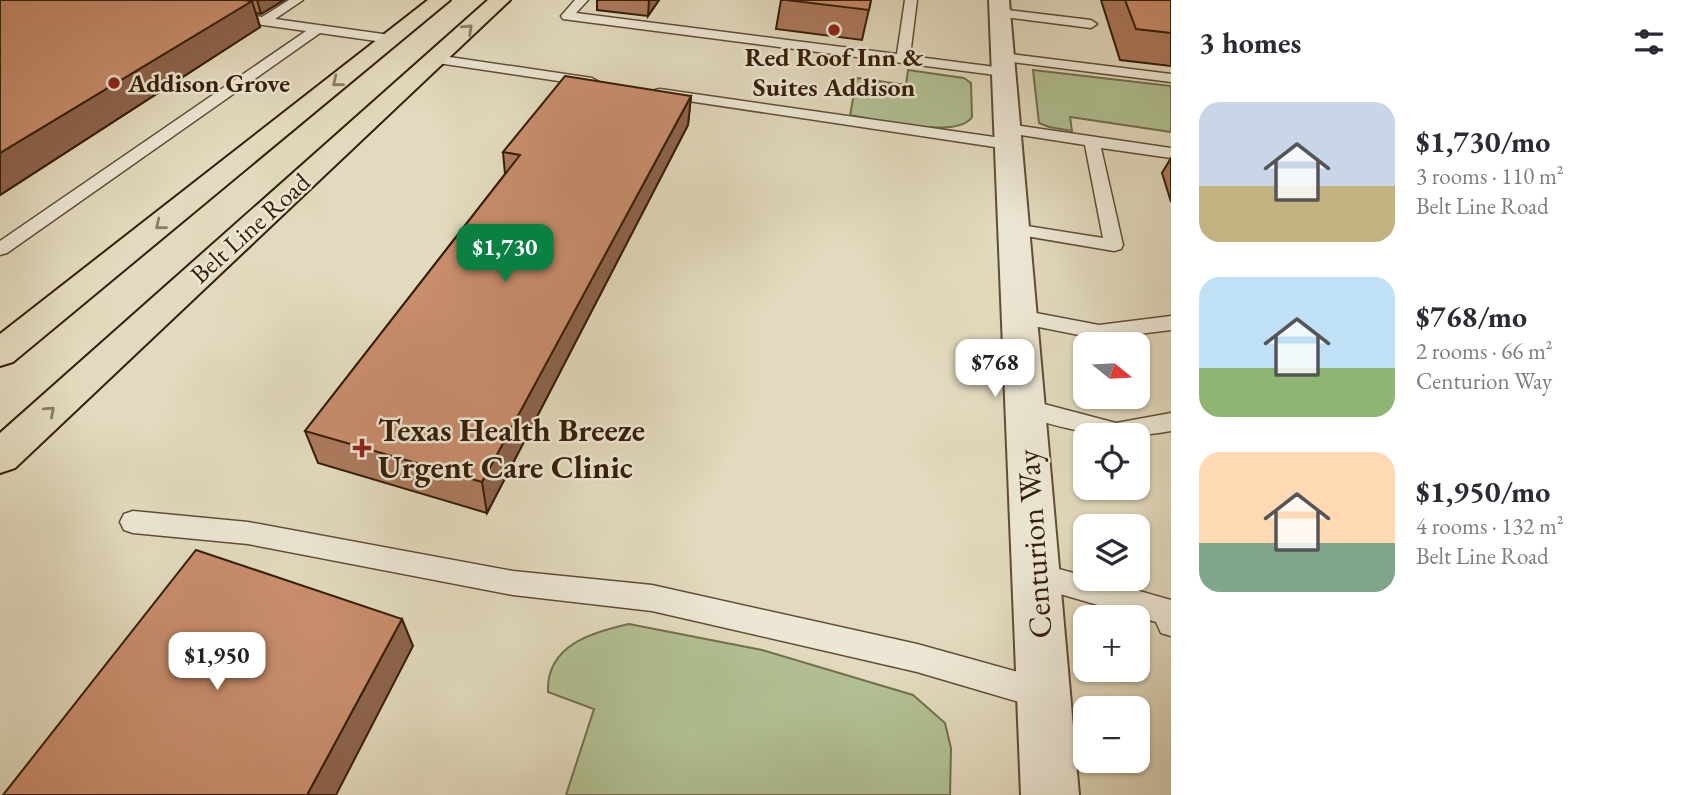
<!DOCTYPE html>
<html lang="en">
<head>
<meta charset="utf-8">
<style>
	body { margin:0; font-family:"EB Garamond",serif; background:#f2f2f3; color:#2b2b33; height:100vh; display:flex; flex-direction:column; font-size:26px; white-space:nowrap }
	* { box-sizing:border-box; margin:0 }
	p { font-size:23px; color:#7c7c81 }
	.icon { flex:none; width:38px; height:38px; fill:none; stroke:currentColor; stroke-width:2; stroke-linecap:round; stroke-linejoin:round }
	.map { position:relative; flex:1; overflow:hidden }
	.panel { display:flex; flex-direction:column; background:#fff; width:525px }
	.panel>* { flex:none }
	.needle { width:46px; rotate:108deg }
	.tools { position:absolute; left:1073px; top:332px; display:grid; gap:14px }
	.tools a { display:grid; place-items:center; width:77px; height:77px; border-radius:14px; background:#fff; box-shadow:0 2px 5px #0004; font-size:35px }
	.price { position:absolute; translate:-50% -60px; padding:0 16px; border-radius:14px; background:#fff; color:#222; font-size:23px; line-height:46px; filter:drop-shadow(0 2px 4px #0008) }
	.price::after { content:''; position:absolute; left:50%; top:42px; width:21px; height:16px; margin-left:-10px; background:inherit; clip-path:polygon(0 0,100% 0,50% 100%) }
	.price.on { background:#0b8043; color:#fff }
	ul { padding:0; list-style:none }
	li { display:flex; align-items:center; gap:21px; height:175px; padding:0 28px }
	li span { display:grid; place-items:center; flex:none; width:196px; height:140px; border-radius:21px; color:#555 }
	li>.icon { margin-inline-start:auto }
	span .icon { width:84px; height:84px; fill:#fffc; stroke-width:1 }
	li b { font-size:30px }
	h2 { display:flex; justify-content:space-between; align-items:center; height:84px; padding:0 28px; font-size:30px }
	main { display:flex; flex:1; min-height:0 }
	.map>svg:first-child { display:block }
	.green { fill:#b1c093; stroke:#736f4d; stroke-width:2 }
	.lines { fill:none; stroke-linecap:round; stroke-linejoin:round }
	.lane-casing { stroke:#604d35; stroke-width:3 }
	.street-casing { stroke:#604d35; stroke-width:4 }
	.primary-casing { stroke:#351e07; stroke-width:4 }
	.lane { fill:#ece7d5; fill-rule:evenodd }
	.street { fill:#ece7d5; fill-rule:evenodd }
	.primary { fill:#e2dabe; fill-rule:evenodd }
	.wall { fill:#ad7a5e; stroke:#351e07; stroke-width:2 }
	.shaded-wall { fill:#8d634c; stroke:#351e07; stroke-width:2 }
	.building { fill:#c98e6d; stroke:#351e07; stroke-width:2 }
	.oneway { stroke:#8c7c62 }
	.poi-dot { fill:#8f2418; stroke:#ece7d5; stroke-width:2.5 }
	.labels { text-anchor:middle; stroke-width:5; stroke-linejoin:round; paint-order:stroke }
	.far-poi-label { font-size:26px; font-weight:bold; fill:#351e07; stroke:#ece7d5 }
	.far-street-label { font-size:26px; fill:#351e07; stroke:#ece7d5 }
	.poi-label { font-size:32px; font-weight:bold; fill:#351e07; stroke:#ece7d5; text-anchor:start }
	.street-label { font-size:32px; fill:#351e07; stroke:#ece7d5 }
</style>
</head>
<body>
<main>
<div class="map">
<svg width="1171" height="795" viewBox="0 0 1171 795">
	<rect width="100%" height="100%" fill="#e2dabe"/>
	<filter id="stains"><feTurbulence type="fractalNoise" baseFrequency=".00286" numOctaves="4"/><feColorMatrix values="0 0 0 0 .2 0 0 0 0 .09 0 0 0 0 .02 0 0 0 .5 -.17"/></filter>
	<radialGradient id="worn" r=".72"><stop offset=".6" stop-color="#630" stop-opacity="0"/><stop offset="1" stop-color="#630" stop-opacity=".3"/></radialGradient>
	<path class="green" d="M908,70L964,78L971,83L972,117C958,140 874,119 850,115L857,78L906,85Z
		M1033,70L1171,86V132L1070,117L1072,131L1049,127L1039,123Z
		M629,624L762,650L913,695L945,723L951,748L950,795H566L594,709L548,692C546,645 593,632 629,624Z"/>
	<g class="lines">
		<g class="lane-casing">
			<path id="lane" d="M289,0H303L275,19L390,35L396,39L390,43L320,33L7,253L0,255V241L306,31L227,20L221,16L227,12L262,17Z
				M575,0H588L576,13L897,54L905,0H917L910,56L1003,68L1010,72L1003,76L563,19L561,16Z
				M1000,9L1091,20L1097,24L1091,28L996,16L994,13Z
				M1002,53L1171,74V82L997,60L995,57Z
				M436,55L592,78L599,82L592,86L431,62V56Z
				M660,89L1008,139L1016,144L1008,149L655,96L653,93L655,90Z
				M1007,124L1171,148V158L1101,148L1123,245L1121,249L1114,251L1008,233L1005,229L1008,225L1014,224L1103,238L1085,145L1002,132L999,129L1002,126Z
				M1020,310L1099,325L1171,316V330L1099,339L1013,322L1010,317L1013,312Z
				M1025,399L1116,423L1171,413V431C1112,442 1075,432 1017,414L1013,408L1017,402Z
				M133,511L248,522L513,571L652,585L917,644L1043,679L1054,683L1058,694L1054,705L1043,709L917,672L652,611L513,595L248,544L133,533L124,530L120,522L124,514Z
				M1036,563L1085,576V579H1097L1171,600V636L1161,633L1156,622L1026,584L1022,575L1026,566Z"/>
		</g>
		<g class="street-casing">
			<path id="street" d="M989,0H1009L1079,795H1021Z"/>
		</g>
		<g class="primary-casing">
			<path id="primary" d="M428,0H450L13,362L0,366V334Z
				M488,0H510L15,468L0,473V433Z"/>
		</g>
		<use href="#lane" class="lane"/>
		<use href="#street" class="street"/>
		<use href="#primary" class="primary"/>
	</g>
	<path class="wall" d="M0,0H284L261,14L256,13L260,27L0,195Z
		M597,0H659L648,16L597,10Z
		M781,0H871L862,40L776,29Z
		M1101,0H1171V66L1120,60Z
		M691,96L688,125L487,513L318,463L305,431L505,174L503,152Z
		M1171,158V202L1162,173Z"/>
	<path class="shaded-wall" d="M257,0H284L261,14Z
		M649,0H659L648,16Z
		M252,1L260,27L0,195V153Z
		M691,96L688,125L487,513L482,482Z
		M402,619L413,646L336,795H307Z"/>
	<path class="building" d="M0,0H243L252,1L0,153Z
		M786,0H871L869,10Z
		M1125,0H1171V33L1136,29Z
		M565,76L691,96L482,482L305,431L520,155L503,152Z
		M196,550L402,619L307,795H3Z"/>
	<defs><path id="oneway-chevron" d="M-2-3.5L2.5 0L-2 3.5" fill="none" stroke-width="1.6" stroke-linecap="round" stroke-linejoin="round" transform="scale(1.75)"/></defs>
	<g class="oneway">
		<use href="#oneway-chevron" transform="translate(468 29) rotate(-43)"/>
		<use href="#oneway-chevron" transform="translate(337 82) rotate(141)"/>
		<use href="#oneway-chevron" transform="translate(160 225) rotate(141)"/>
		<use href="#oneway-chevron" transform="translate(50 411) rotate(-42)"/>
	</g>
	<g class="poi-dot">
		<circle cx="834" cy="30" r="7"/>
		<circle cx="114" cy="83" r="7"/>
		<path d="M358.5 437.5h7v7h7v7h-7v7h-7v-7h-7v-7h7z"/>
	</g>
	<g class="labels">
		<g class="far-poi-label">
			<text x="834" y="66">Red Roof Inn &amp;<tspan x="834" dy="30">Suites Addison</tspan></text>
			<text x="128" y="92" text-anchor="start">Addison Grove</text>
		</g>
		<g class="far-street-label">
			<text transform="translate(250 228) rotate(-42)" y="9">Belt Line Road</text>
		</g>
		<g class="poi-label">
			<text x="378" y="441">Texas Health Breeze<tspan x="378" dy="37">Urgent Care Clinic</tspan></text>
		</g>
		<g class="street-label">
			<text transform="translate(1034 544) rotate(-94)" y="11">Centurion Way</text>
		</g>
	</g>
	<rect width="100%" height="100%" filter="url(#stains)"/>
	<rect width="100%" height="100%" fill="url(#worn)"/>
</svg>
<div class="tools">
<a><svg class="needle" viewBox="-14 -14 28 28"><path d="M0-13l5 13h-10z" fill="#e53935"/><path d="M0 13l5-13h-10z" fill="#7c7c81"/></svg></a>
<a><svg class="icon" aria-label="locate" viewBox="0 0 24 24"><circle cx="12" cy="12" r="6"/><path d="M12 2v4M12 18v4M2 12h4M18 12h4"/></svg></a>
<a><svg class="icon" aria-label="layers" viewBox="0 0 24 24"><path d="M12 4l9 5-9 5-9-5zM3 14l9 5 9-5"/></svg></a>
<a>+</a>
<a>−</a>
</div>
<b class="price on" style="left:505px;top:284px">$1,730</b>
<b class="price" style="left:995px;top:399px">$768</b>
<b class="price" style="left:217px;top:692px">$1,950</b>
</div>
<section class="panel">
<h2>3 homes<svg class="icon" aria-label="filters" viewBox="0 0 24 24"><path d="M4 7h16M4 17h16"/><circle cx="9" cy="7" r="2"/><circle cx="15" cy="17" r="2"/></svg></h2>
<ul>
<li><span style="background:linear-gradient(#c9d6e8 60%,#c2b280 0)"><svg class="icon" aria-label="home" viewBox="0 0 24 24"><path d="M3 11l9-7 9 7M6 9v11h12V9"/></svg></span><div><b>$1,730/mo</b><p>3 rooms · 110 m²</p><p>Belt Line Road</p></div></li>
<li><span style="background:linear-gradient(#bfe0f5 65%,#8fb573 0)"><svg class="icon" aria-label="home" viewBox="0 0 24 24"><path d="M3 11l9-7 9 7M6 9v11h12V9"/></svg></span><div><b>$768/mo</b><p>2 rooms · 66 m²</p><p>Centurion Way</p></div></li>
<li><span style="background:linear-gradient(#ffd9b3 65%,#7fa58c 0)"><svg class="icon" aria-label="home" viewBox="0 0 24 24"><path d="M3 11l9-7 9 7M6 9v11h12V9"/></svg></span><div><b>$1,950/mo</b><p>4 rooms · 132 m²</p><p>Belt Line Road</p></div></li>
</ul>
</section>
</main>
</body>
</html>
